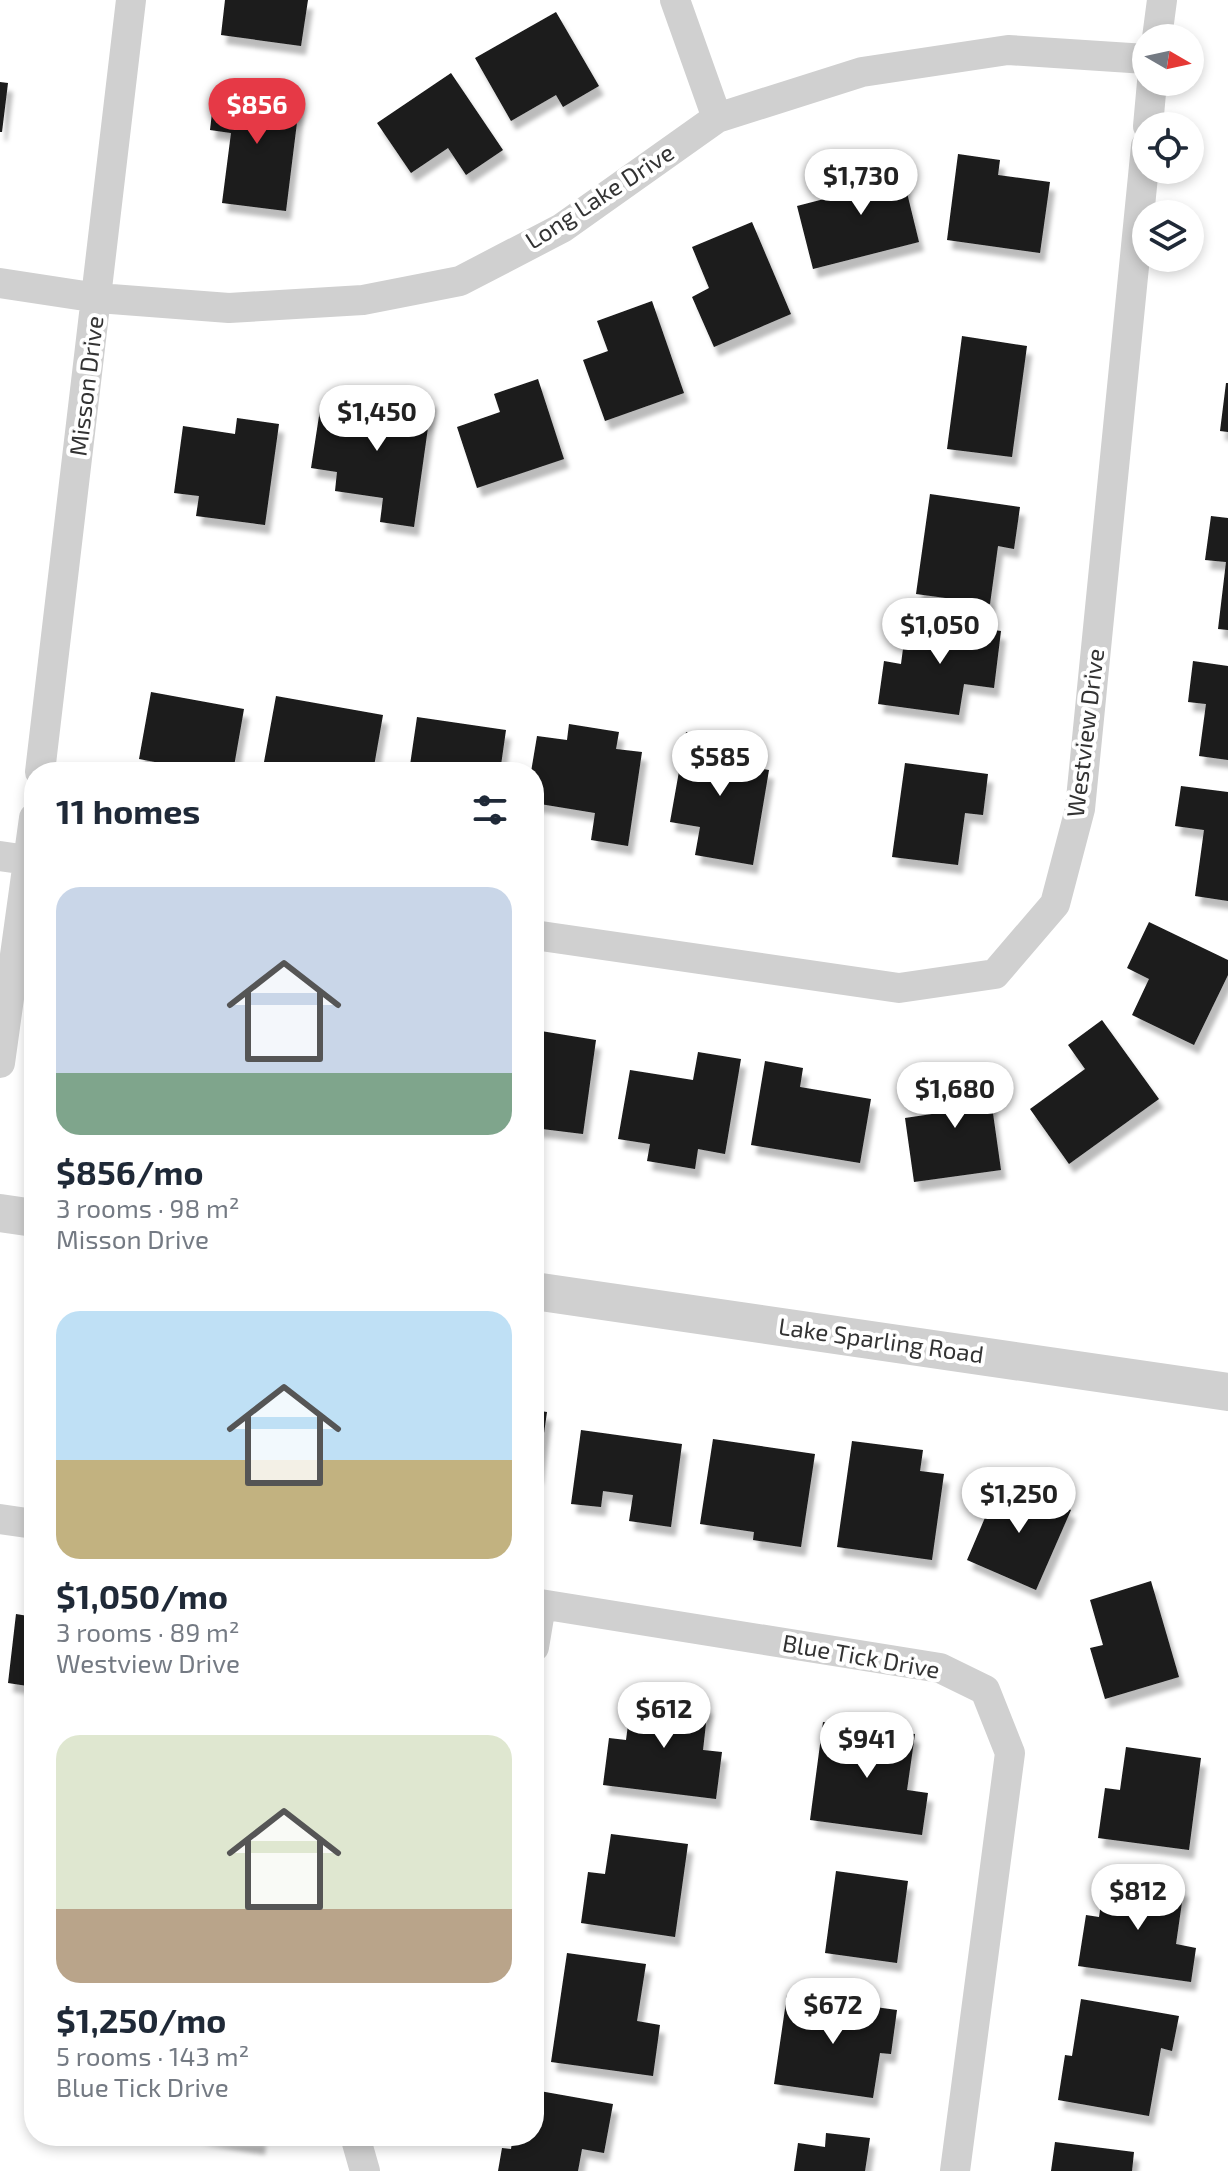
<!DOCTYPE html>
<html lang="en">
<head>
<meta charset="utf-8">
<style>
	body { margin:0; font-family:"Exo 2",sans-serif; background:#f2f2f3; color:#1f2937; height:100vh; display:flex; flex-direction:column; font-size:30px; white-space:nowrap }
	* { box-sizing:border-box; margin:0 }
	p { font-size:26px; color:#747a83 }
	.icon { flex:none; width:44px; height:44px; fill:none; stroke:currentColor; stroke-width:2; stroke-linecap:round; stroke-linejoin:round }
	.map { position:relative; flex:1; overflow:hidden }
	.side { position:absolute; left:24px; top:762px; width:520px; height:1384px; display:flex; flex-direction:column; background:#fff; border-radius:32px; box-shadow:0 4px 12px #0003 }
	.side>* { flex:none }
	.needle { width:52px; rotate:99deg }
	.controls { position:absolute; left:1132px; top:24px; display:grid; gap:16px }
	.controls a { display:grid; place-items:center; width:72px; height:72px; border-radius:50%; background:#fff; box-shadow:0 4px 12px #0003; font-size:40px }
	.price { position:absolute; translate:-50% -68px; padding:0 18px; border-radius:28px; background:#fff; color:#222; font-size:26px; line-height:52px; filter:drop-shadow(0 2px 4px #0008) }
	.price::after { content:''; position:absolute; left:50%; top:48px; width:24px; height:18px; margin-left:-12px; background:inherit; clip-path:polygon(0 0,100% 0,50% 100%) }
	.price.on { background:#e63946; color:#fff }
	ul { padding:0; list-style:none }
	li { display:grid; align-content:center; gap:16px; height:424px; padding:0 32px }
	li span { display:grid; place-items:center; height:248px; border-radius:24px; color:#555 }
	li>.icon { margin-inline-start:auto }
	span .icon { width:144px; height:144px; fill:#fffc; stroke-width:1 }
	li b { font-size:34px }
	h2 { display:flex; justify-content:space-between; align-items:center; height:96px; padding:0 32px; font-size:34px }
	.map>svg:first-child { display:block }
	.building { fill:#1a1a1a; filter:url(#shadow) }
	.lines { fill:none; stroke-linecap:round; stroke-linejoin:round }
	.minor { stroke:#d0d0d0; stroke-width:30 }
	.tertiary { stroke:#d0d0d0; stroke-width:38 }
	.labels { text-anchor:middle; stroke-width:8; stroke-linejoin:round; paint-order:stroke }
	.street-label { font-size:24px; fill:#333; stroke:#fff }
</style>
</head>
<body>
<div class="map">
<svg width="1228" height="2171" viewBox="0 0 1228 2171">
	<defs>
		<filter id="shadow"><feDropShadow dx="5" dy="9" stdDeviation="2" flood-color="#0004"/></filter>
	</defs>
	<rect width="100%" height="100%" fill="#fff"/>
	<path class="building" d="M225,0H308L301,46L221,35Z
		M556,12L599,86L563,107L556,95L511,121L475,58Z
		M451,73L503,150L466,175L448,148L411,173L377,123Z
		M0,82L8,83L2,132H0Z
		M215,87L300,98L286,211L222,203L231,133L210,130Z
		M958,154L1000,160L998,175L1050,182L1040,253L947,240Z
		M898,156L919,242L813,269L797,206L859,190L853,167Z
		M752,222L791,314L714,347L692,297L709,288L692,247Z
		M652,301L684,393L605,421L583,360L608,351L597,321Z
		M962,336L1027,346L1012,457L947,449Z
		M538,379L564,459L477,488L457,427L500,412L494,394Z
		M1226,383H1228V432L1220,431Z
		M395,393L432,399L414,527L380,522L383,498L335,491L337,472L311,468L321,403L392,413Z
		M237,418L279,424L265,525L196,516L199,496L174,493L183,426L235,434Z
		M930,494L1020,507L1014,549L998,546L990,604L916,594Z
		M1211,516L1228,518V630L1218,629L1226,562L1205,560Z
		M907,618L1001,631L994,688L964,684L959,715L878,704L884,661L901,664Z
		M1193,661L1228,666V760L1199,756L1206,704L1188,702Z
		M151,692L244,709L233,772H191L192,769L139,759Z
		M276,696L383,715L373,772H320L264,762Z
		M417,717L506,730L500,772H409Z
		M569,724L619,732L616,749L642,752L628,846L591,840L595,813L534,803V772H531L537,736L567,740Z
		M686,732L740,741L735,764L769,770L753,865L695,855L700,827L670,822Z
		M905,763L988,774L983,815L965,813L958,865L892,857Z
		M1181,786L1228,792V901L1195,896L1204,830L1175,826Z
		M1149,922L1228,960V975L1194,1045L1132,1015L1149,979L1127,968Z
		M1102,1020L1159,1099L1069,1164L1030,1109L1085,1069L1068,1045Z
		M541,1031L596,1040L583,1134L534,1128V1060Z
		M698,1052L741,1059L725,1154L698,1149L695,1169L647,1161L650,1144L618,1139L630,1070L693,1080Z
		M765,1061L803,1068L800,1087L871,1099L860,1163L751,1145Z
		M987,1071L1001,1170L914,1182L905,1118L932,1114L928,1079Z
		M534,1410L547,1412L538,1475L534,1474Z
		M581,1430L682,1444L671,1527L629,1521L633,1495L603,1491L601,1507L571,1504Z
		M713,1439L815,1454L801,1547L753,1540L754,1532L700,1524Z
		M852,1441L923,1450L920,1471L944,1474L932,1560L837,1547Z
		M1001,1480L1071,1510L1036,1590L967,1560Z
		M1151,1581L1179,1677L1105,1699L1090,1648L1103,1645L1090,1600Z
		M16,1614L34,1617V1687L8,1683Z
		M632,1695L708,1705L703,1750L722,1752L716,1799L603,1785L609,1738L626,1740Z
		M823,1722L915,1734L907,1790L928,1793L922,1835L810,1820Z
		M1126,1747L1201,1758L1189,1850L1098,1838L1105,1788L1120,1790Z
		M611,1834L688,1844L675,1937L581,1923L588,1872L605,1874Z
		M836,1871L908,1881L897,1963L825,1953Z
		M1105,1877L1184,1888L1176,1944L1196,1948L1191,1982L1078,1966L1086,1915L1099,1917Z
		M567,1953L646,1964L637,2021L660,2025L653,2076L551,2062Z
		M787,1995L897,2010L891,2054L880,2053L873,2098L774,2084Z
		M1081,1999L1179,2016L1172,2051L1161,2048L1149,2116L1058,2100L1065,2055L1072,2056Z
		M534,2090L613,2104L604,2153L582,2149L578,2171H498L502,2148L511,2149L513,2136H534Z
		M826,2133L870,2138L865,2171H794L798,2143L825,2147Z
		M198,2136H261L260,2146Z
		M1055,2142L1134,2152L1132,2171H1051Z"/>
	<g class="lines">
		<path class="minor" d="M675,0L717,118
			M1157,38L1162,0
			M1148,126L1152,82
			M0,283L98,298L229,308L363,300L460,281L562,228L717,118L862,72L1008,50L1146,59
			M40,772L131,0
			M0,856L34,861
			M534,935L899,988L995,974L1055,904L1080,809L1146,146
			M0,1063L34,818
			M0,1519L34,1524
			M534,1603L940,1668L985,1690L1010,1753L955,2171
			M534,1647L541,1605
			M355,2136L365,2171"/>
		<path class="tertiary" d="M0,1213L34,1218
			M534,1291L1228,1392"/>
	</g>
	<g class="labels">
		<g class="street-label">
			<text transform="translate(600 197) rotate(-33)" y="8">Long Lake Drive</text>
			<text transform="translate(87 386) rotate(-83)" y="8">Misson Drive</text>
			<text transform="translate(1086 733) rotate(-83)" y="8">Westview Drive</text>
			<text transform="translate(881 1341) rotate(8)" y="8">Lake Sparling Road</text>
			<text transform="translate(861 1657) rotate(10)" y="8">Blue Tick Drive</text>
		</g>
	</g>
</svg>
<div class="controls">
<a><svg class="needle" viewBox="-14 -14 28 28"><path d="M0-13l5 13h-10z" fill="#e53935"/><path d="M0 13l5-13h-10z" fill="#747a83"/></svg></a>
<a><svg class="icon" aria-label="locate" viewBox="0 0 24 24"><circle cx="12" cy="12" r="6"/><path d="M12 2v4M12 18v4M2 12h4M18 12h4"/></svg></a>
<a><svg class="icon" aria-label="layers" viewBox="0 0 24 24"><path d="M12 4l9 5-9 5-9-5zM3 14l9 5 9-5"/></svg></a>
</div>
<b class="price on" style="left:257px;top:146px">$856</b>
<b class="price" style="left:861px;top:217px">$1,730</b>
<b class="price" style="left:377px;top:453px">$1,450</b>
<b class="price" style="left:940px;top:666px">$1,050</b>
<b class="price" style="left:720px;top:798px">$585</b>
<b class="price" style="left:955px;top:1130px">$1,680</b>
<b class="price" style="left:1019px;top:1535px">$1,250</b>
<b class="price" style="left:664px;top:1750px">$612</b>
<b class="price" style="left:867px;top:1780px">$941</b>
<b class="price" style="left:1138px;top:1932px">$812</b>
<b class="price" style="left:833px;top:2046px">$672</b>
<section class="side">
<h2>11 homes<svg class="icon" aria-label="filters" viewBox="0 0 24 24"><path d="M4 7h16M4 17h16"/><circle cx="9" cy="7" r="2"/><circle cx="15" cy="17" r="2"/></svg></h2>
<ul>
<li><span style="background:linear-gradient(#c9d6e8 75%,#7fa58c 0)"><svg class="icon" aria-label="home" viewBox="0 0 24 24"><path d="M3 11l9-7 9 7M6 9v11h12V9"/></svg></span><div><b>$856/mo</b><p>3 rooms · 98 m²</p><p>Misson Drive</p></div></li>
<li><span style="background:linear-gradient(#bfe0f5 60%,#c2b280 0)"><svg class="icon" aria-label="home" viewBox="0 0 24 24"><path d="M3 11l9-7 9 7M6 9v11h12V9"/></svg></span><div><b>$1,050/mo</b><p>3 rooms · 89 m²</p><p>Westview Drive</p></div></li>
<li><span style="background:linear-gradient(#dfe7d0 70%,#b9a48a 0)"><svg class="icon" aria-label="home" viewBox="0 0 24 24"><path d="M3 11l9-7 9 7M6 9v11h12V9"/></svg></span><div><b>$1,250/mo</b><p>5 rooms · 143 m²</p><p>Blue Tick Drive</p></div></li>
</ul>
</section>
</div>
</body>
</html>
